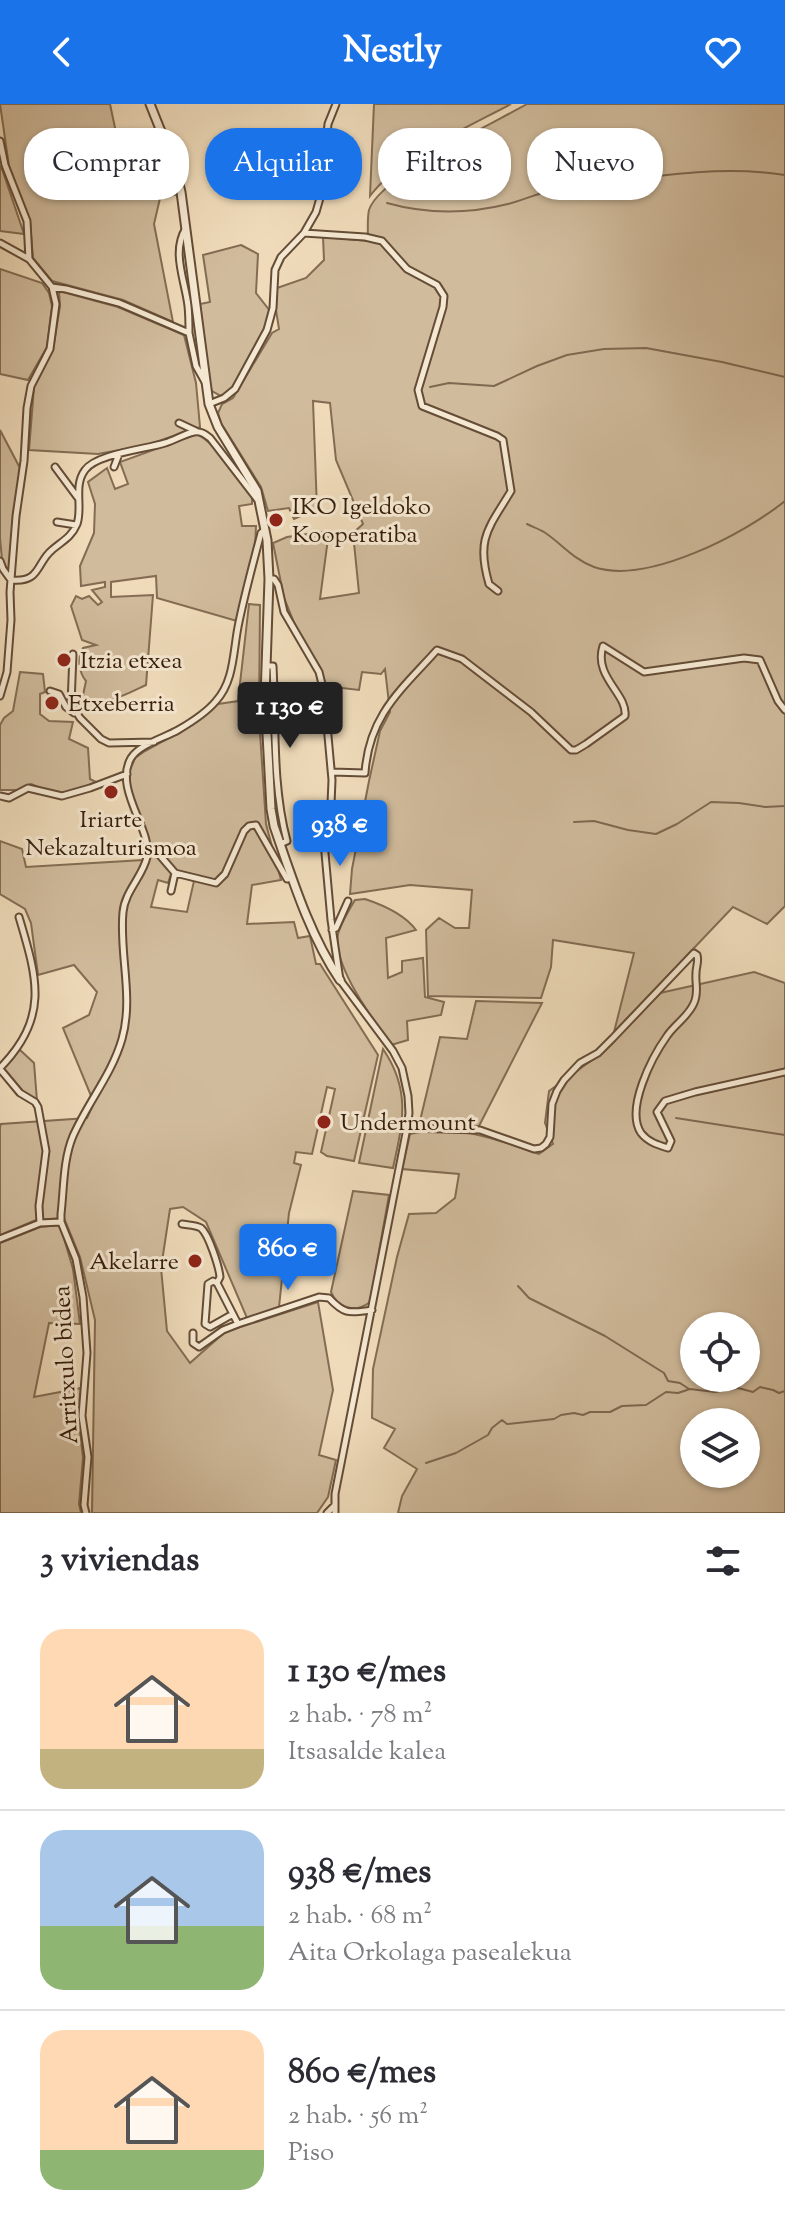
<!DOCTYPE html>
<html lang="es">
<head>
<meta charset="utf-8">
<style>
	body { margin:0; font-family:"Sorts Mill Goudy",serif; background:#f2f2f3; color:#2b2b33; height:100vh; display:flex; flex-direction:column; font-size:30px; white-space:nowrap }
	* { box-sizing:border-box; margin:0 }
	p { font-size:26px; color:#7c7c81 }
	.icon { flex:none; width:44px; height:44px; fill:none; stroke:currentColor; stroke-width:2; stroke-linecap:round; stroke-linejoin:round }
	.map { position:relative; height:1409px; overflow:hidden }
	.details { display:flex; flex-direction:column; background:#fff; flex:1 }
	.details>* { flex:none }
	.guide { position:absolute; left:24px; top:24px; width:738px; height:72px; display:flex; gap:16px }
	.fabs { position:absolute; left:680px; top:1208px; display:grid; gap:16px }
	.fabs a { display:grid; place-items:center; width:80px; height:80px; border-radius:50%; background:#fff; box-shadow:0 2px 6px #0004; font-size:40px }
	.price { position:absolute; translate:-50% -68px; padding:0 18px; border-radius:8px; background:#1a73e8; color:#fff; font-size:26px; line-height:52px; filter:drop-shadow(0 2px 4px #0008) }
	.price::after { content:''; position:absolute; left:50%; top:48px; width:24px; height:18px; margin-left:-12px; background:inherit; clip-path:polygon(0 0,100% 0,50% 100%) }
	.price.current { background:#222; color:#fff }
	ul { padding:0; list-style:none }
	li { display:flex; align-items:center; gap:24px; height:200px; padding:0 40px }
	li+li { border-top:2px solid #e1e1e2 }
	li span { display:grid; place-items:center; flex:none; width:224px; height:160px; border-radius:24px; color:#555 }
	li>.icon { margin-inline-start:auto }
	span .icon { width:96px; height:96px; fill:#fffc; stroke-width:1 }
	li b { font-size:34px }
	h2 { display:flex; justify-content:space-between; align-items:center; height:96px; padding:0 40px; font-size:34px }
	.tag { padding:0 28px; border-radius:32px; background:#fff; box-shadow:0 2px 6px #0004; font-size:28px; line-height:72px }
	.tag.current { background:#1a73e8; color:#fff }
	header { display:flex; justify-content:space-between; align-items:center; height:104px; padding:0 40px; background:#1a73e8; color:#fff; font-size:36px; font-weight:800 }
	.map>svg:first-child { display:block }
	.green { fill:#d0bb9c; stroke:#836c53; stroke-width:2; fill-rule:evenodd }
	.lines { fill:none; stroke-linecap:round; stroke-linejoin:round }
	.stream { stroke:#7f6850; stroke-width:2 }
	.minor-casing { stroke:#644c36; stroke-width:9 }
	.tertiary-casing { stroke:#644c36; stroke-width:11 }
	.minor { stroke:#f5e8d2; stroke-width:5 }
	.tertiary { stroke:#f5e8d2; stroke-width:7 }
	.poi-dot { fill:#8f2418; stroke:#f5e8d2; stroke-width:3 }
	.labels { text-anchor:middle; stroke-width:6; stroke-linejoin:round; paint-order:stroke }
	.poi-label { font-size:24px; fill:#361c0a; stroke:#f5e8d2; text-anchor:start }
	.street-label { font-size:24px; fill:#361c0a; stroke:#f5e8d2 }
</style>
</head>
<body>
<header><svg class="icon" aria-label="back" viewBox="0 0 24 24"><path d="M15 5l-7 7 7 7"/></svg>Nestly<svg class="icon" aria-label="heart" viewBox="0 0 24 24"><path d="M12 20l-8-8c-3-5 5-10 8-4 3-6 11-1 8 4z"/></svg></header>
<div class="map">
<svg width="785" height="1409" viewBox="0 0 785 1409">
	<rect width="100%" height="100%" fill="#efdbba"/>
	<filter id="stains"><feTurbulence type="fractalNoise" baseFrequency=".0025" numOctaves="4"/><feColorMatrix values="0 0 0 0 .2 0 0 0 0 .09 0 0 0 0 .02 0 0 0 .5 -.17"/></filter>
	<radialGradient id="worn" r=".72"><stop offset=".6" stop-color="#630" stop-opacity="0"/><stop offset="1" stop-color="#630" stop-opacity=".3"/></radialGradient>
	<path class="green" d="M0,0H110L122,57L164,51L176,91L161,90L154,120L173,218L123,196L52,177L33,154L30,118L9,62Z
		M374,0H511C468,23 398,54 370,92Z
		M527,0H785V802L767,820L733,803L614,928L634,849L553,836L551,863L541,894L428,892L426,826L439,814L455,824H469L472,786L410,781L350,790L352,765L369,677L380,627L390,608L385,565L381,570L362,568L359,586L325,582L320,563L301,536L284,494L273,439L287,433L329,427L320,495L359,489L353,429L363,420L336,356L330,299L313,297L317,405L294,415L289,404L268,407L261,383L221,319L218,309L222,300L233,294L272,229L279,225L276,206L277,184L306,174L324,156L323,133L368,137C368,128 367,115 369,106C379,73 494,19 527,0Z
		M0,62H1L24,130L0,127Z
		M241,141L258,150L256,189L270,207L264,227L233,282L229,288L221,292L212,287L210,282L200,200L210,198L203,151Z
		M0,165L42,179L49,189L52,202L47,243L28,276L0,270Z
		M59,187L118,203L184,231L196,279L200,323L147,341L98,350L29,346L34,283L53,246L60,202Z
		M0,326L20,364L10,470L2,456L0,434Z
		M197,330C221,344 236,371 252,393V400L239,402L242,422H256L255,445L237,517L157,494L156,472L111,478V493L153,491L146,581C121,593 110,600 82,596L86,577C79,569 77,554 83,544L96,541L82,536L71,502L76,492L82,495L89,492L98,501L102,498L92,486L105,483V478L81,482L80,462L94,429L95,400L88,378L107,364L115,385L128,380L120,358Z
		M249,500L260,501L259,613L266,720L281,776L252,781L247,820L294,818L298,834L310,832L316,860H320L378,951L354,1057L327,1052L321,1048L335,985L327,983L312,1050L296,1048L294,1059L301,1061L289,1109L279,1203L247,1214L206,1118L183,1103L170,1105L161,1164L167,1227L190,1259L225,1228L318,1198L333,1286L319,1351L336,1356L328,1393L317,1409H92L95,1216L80,1153L64,1114L36,1116L0,1131V1023L1,1020L87,1014L94,999L63,924L89,911L97,888L74,861L38,871L31,819L25,805L0,790V737L22,745L26,763L143,756L144,723L130,684V666L135,654L145,647L185,625L218,600L238,597ZM171,770L194,777L187,808L151,803L158,776L168,779Z
		M20,568L43,570L45,588L40,590V610L49,617L73,618L69,635L88,644L90,675L98,679C66,689 63,695 31,680L19,686H0V621L4,614L13,607Z
		M365,795C383,801 405,811 416,826L386,834L388,874L402,868V857L423,854L425,893L444,898L441,911L407,917L408,936L391,941C374,916 332,862 338,830C341,819 349,806 355,796Z
		M754,868L785,879V1409H398L402,1392L417,1365L384,1344L395,1325L372,1314L373,1265L397,1153L409,1110L436,1109L455,1094L459,1070L402,1065L410,1030C456,1019 496,1035 539,1050L553,1040L545,1019L549,987L599,951L660,889ZM694,1222H746V1274H694ZM694,1318H746V1370H694Z
		M476,897L542,899L479,1022L419,1021L440,933L467,935Z
		M19,945L34,959L37,997L20,986L3,964Z
		M383,945C411,986 403,1018 393,1064L359,1059Z
		M353,1087L389,1091L370,1198C356,1209 338,1205 331,1188Z
		M60,1121L73,1165L80,1220L49,1219L34,1293L81,1284L78,1310L83,1354L79,1400L81,1409H0V1139L40,1123Z"/>
	<g class="lines">
		<path class="stream" d="M387,99C426,110 468,110 508,100C523,96 538,89 554,86C572,82 591,81 609,79C667,70 727,62 785,71
			M430,283L449,279L494,282L537,262L567,251L604,245L646,244L722,258L785,273
			M527,420C533,423 539,425 544,428C561,439 574,456 594,463C647,481 744,430 785,397
			M574,718L594,717L628,726L656,730L677,720L711,698L739,699L765,703L785,702
			M676,1014L785,1031
			M518,1182L529,1194L605,1232L664,1269L668,1277L680,1279L689,1285
			M426,1359L456,1349L488,1331L492,1324L502,1316L507,1320L554,1315L561,1311L574,1309L583,1311L590,1308H610L622,1302L646,1301L666,1288L678,1289L690,1285L715,1288L738,1284L753,1288L760,1283L773,1286L779,1289L785,1287"/>
		<g class="minor-casing">
			<path id="minor" d="M0,37L5,61L27,117L29,155L52,183L56,200L50,245L31,282L27,304L24,357L16,412L10,488L11,516L7,568L0,592
				M304,129L365,133L382,137L407,165L437,181L444,192L443,203L418,286L422,302L497,332L503,336L511,387C488,425 476,435 489,480L498,487
				M0,139L29,155
				M52,183L66,185L119,199L189,229C189,220 189,211 188,202C185,176 171,148 186,124
				M189,229L196,262L205,278
				M209,300L224,294L235,285L267,226L273,204L275,166L281,153L304,129L316,108L320,94L328,20L336,0
				M179,319L196,327
				M55,363L78,394
				M114,363L119,350
				M57,418L76,421
				M0,457L3,465L11,476C41,479 36,459 52,446C62,437 71,434 77,420C83,403 73,382 85,366C96,350 146,345 165,339C175,336 184,330 194,328C201,327 205,330 210,334L257,395
				M269,475H274L278,481L284,508L319,568L324,588L332,676L331,700L325,723L324,738L331,816L340,876L393,947L402,964L408,992L409,1009L407,1024L335,1390V1409
				M73,550L71,600L80,614L101,635L109,639L154,638
				M266,562H273C276,620 272,680 287,737L280,740
				M50,587L59,590L66,603L74,609
				M332,668L365,669C369,611 401,586 437,546L462,555L531,608L571,646H576L586,640L625,612C628,590 593,573 603,542L644,568L744,554L760,556L778,597L785,606
				M0,692L9,694L28,684L62,692L90,684L127,670
				M147,743L157,748L175,769L216,779L225,770L244,727L249,722L256,721L287,775L292,774
				M171,787L175,769
				M332,826L336,824L348,797
				M0,964C50,913 37,874 19,813
				M0,965L20,989L35,998L38,1003L46,1047L39,1102L40,1119
				M407,1024L480,1026L534,1045L541,1044L546,1040L550,1033L552,1000L557,987L564,976L580,959L598,949L613,934L694,849L697,851C699,858 696,862 696,869C695,880 699,888 694,899C688,913 675,920 667,932C652,953 625,1005 641,1029C648,1038 658,1041 668,1044L671,1037L657,1008L665,997L695,988L785,968
				M182,1120C187,1121 196,1121 201,1124C209,1131 219,1163 220,1173L217,1179L238,1220
				M0,1135L40,1119L61,1118
				M217,1179L213,1177L208,1180L205,1220L210,1223L233,1210
				M193,1229V1239L199,1243L223,1226L238,1220L319,1193L329,1194C345,1211 349,1209 372,1206
				M86,1409L84,1401L88,1353L82,1312L87,1249L83,1193L76,1155L61,1118V1110C64,1084 63,1056 73,1032C88,998 112,970 122,935C134,893 119,850 123,808C125,787 143,772 147,753C153,727 113,685 131,654C140,640 164,634 178,626C190,619 207,608 216,597C234,577 233,549 238,523C244,492 253,460 261,429L265,426
				M327,1409L334,1402"/>
		</g>
		<g class="tertiary-casing">
			<path id="tertiary" d="M150,0L174,60L181,88L209,300L218,323L257,387L267,436L269,475L265,593L271,705L274,722C292,774 309,830 340,876"/>
		</g>
		<use href="#minor" class="minor"/>
		<use href="#tertiary" class="tertiary"/>
	</g>
	<g class="poi-dot">
		<circle cx="276" cy="416" r="8"/>
		<circle cx="64" cy="556" r="8"/>
		<circle cx="52" cy="599" r="8"/>
		<circle cx="111" cy="688" r="8"/>
		<circle cx="324" cy="1018" r="8"/>
		<circle cx="195" cy="1157" r="8"/>
	</g>
	<g class="labels">
		<g class="poi-label">
			<text x="292" y="410">IKO Igeldoko<tspan x="292" dy="28">Kooperatiba</tspan></text>
			<text x="80" y="564">Itzia etxea</text>
			<text x="68" y="607">Etxeberria</text>
			<text x="111" y="723" text-anchor="middle">Iriarte<tspan x="111" dy="28">Nekazalturismoa</tspan></text>
			<text x="340" y="1026">Undermount</text>
			<text x="179" y="1165" text-anchor="end">Akelarre</text>
		</g>
		<g class="street-label">
			<text transform="translate(65 1261) rotate(-93)" y="8">Arritxulo bidea</text>
		</g>
	</g>
	<rect width="100%" height="100%" filter="url(#stains)"/>
	<rect width="100%" height="100%" fill="url(#worn)"/>
</svg>
<div class="fabs">
<a><svg class="icon" aria-label="locate" viewBox="0 0 24 24"><circle cx="12" cy="12" r="6"/><path d="M12 2v4M12 18v4M2 12h4M18 12h4"/></svg></a>
<a><svg class="icon" aria-label="layers" viewBox="0 0 24 24"><path d="M12 4l9 5-9 5-9-5zM3 14l9 5 9-5"/></svg></a>
</div>
<b class="price current" style="left:290px;top:646px">1 130 €</b>
<b class="price" style="left:340px;top:764px">938 €</b>
<b class="price" style="left:288px;top:1188px">860 €</b>
<div class="guide">
<a class="tag">Comprar</a>
<a class="tag current">Alquilar</a>
<a class="tag">Filtros</a>
<a class="tag">Nuevo</a>
</div>
</div>
<section class="details">
<h2>3 viviendas<svg class="icon" aria-label="filters" viewBox="0 0 24 24"><path d="M4 7h16M4 17h16"/><circle cx="9" cy="7" r="2"/><circle cx="15" cy="17" r="2"/></svg></h2>
<ul>
<li><span style="background:linear-gradient(#ffd9b3 75%,#c2b280 0)"><svg class="icon" aria-label="home" viewBox="0 0 24 24"><path d="M3 11l9-7 9 7M6 9v11h12V9"/></svg></span><div><b>1 130 €/mes</b><p>2 hab. · 78 m²</p><p>Itsasalde kalea</p></div></li>
<li><span style="background:linear-gradient(#a9c7e8 60%,#8fb573 0)"><svg class="icon" aria-label="home" viewBox="0 0 24 24"><path d="M3 11l9-7 9 7M6 9v11h12V9"/></svg></span><div><b>938 €/mes</b><p>2 hab. · 68 m²</p><p>Aita Orkolaga pasealekua</p></div></li>
<li><span style="background:linear-gradient(#ffd9b3 75%,#8fb573 0)"><svg class="icon" aria-label="home" viewBox="0 0 24 24"><path d="M3 11l9-7 9 7M6 9v11h12V9"/></svg></span><div><b>860 €/mes</b><p>2 hab. · 56 m²</p><p>Piso</p></div></li>
</ul>
</section>
</body>
</html>
